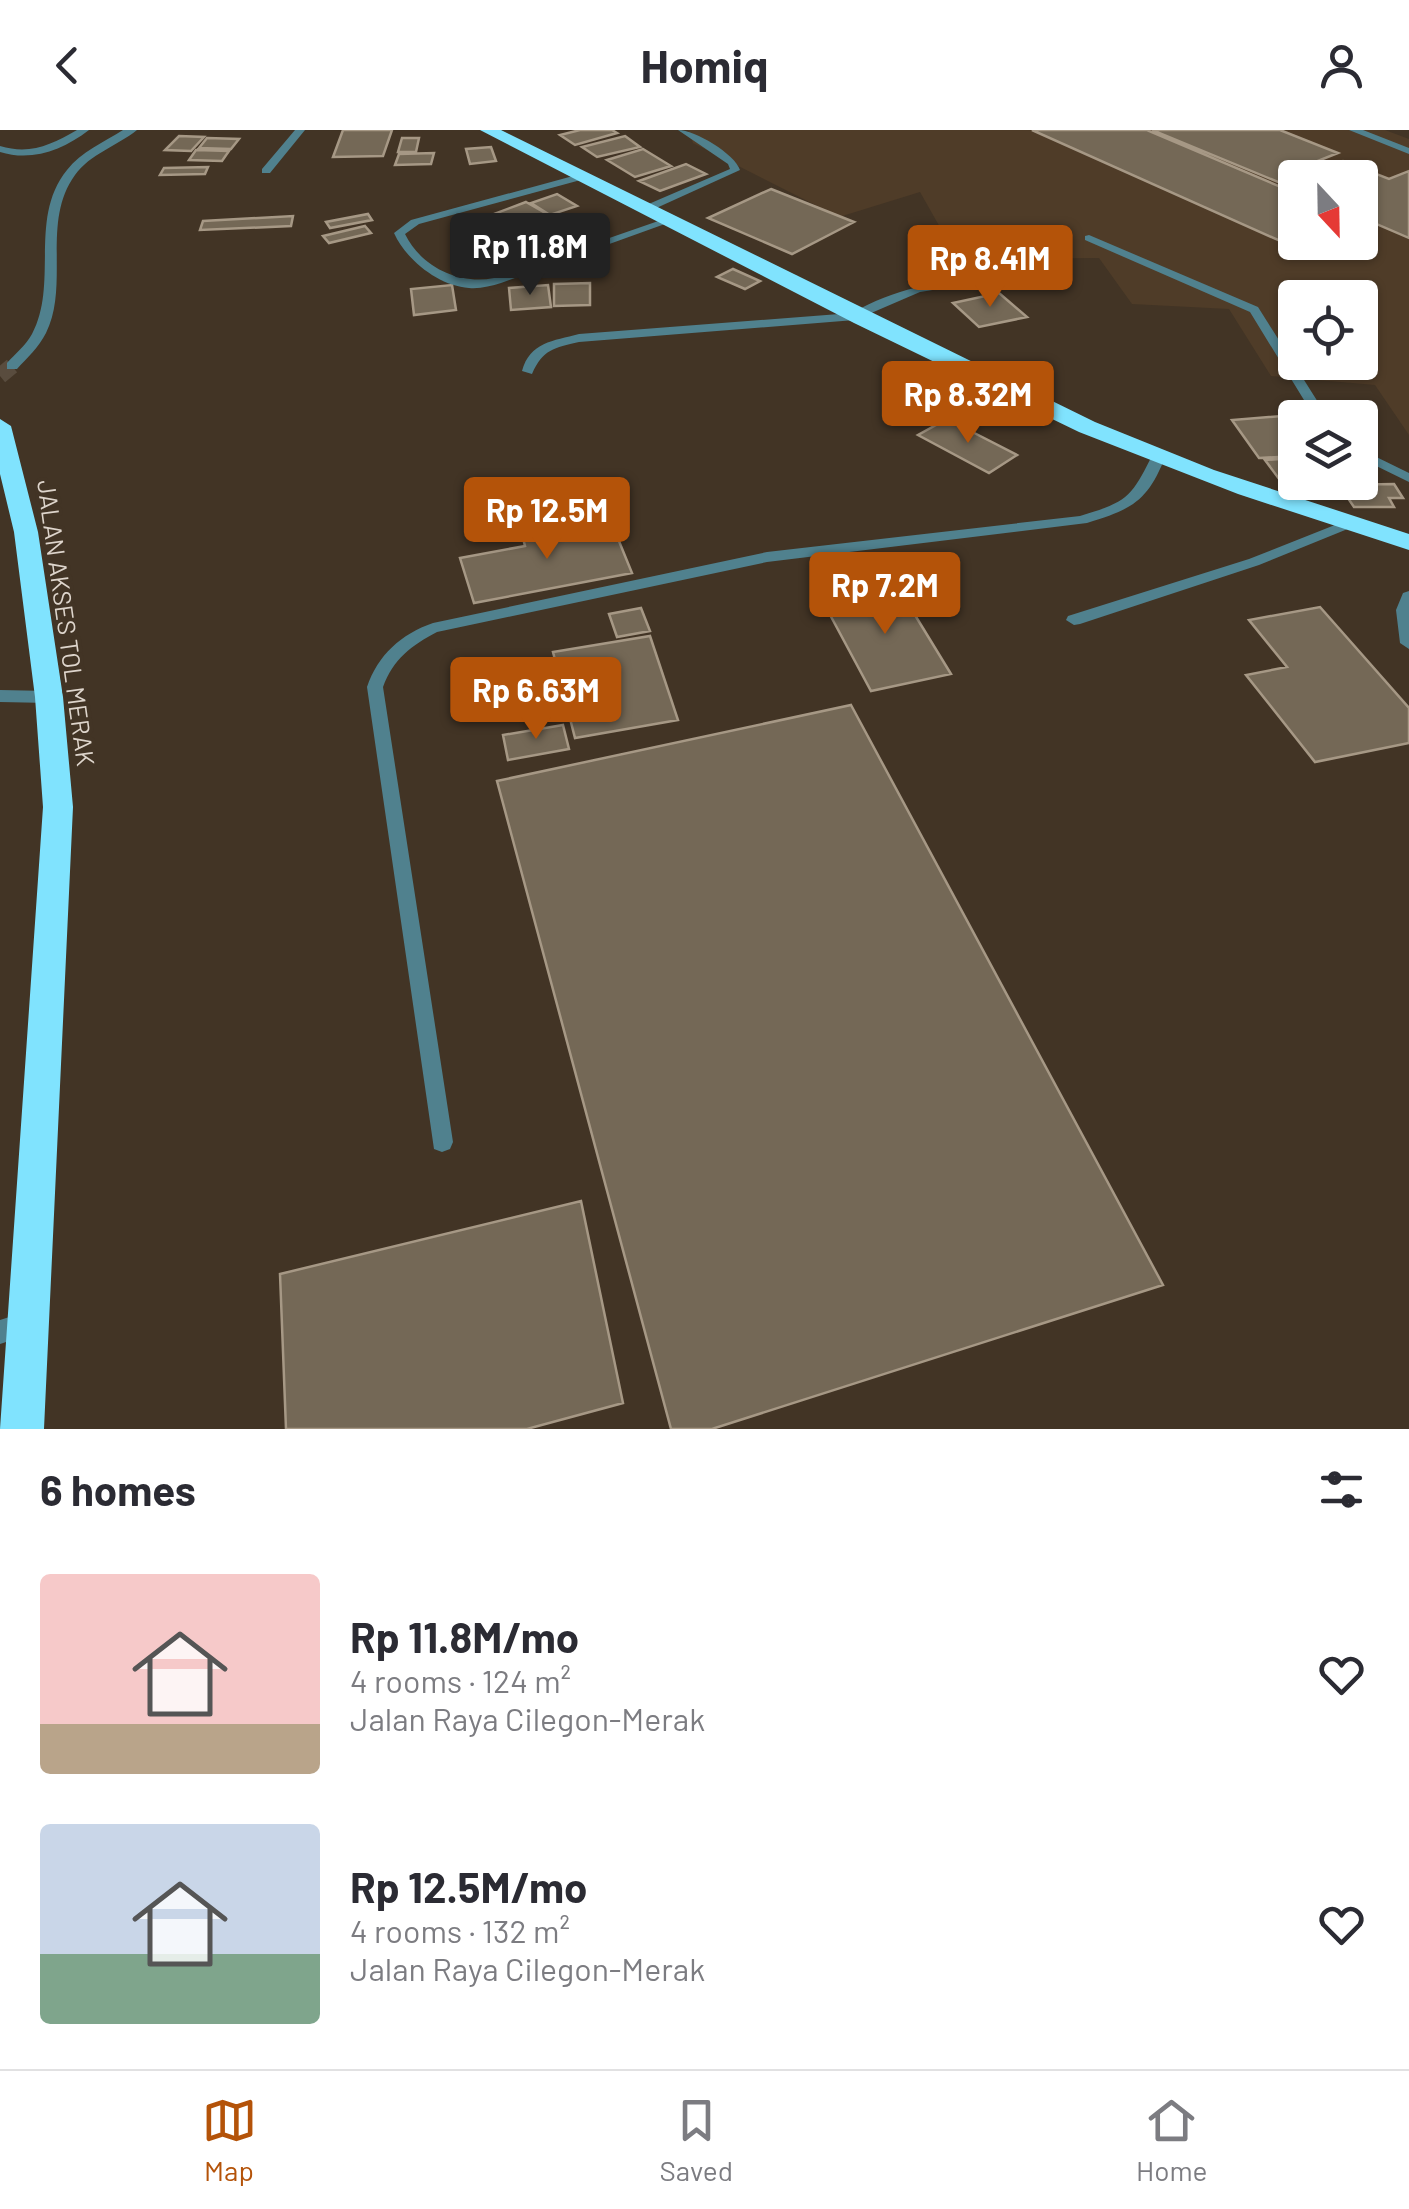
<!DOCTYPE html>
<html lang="en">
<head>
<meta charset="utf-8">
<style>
	body { margin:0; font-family:Barlow,sans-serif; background:#f7f7f7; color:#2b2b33; height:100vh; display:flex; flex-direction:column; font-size:38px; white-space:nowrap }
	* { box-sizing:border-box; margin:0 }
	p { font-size:32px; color:#7c7c81 }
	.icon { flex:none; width:55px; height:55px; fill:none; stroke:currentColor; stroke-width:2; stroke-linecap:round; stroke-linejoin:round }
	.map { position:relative; height:1299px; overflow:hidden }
	.side { display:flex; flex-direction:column; background:#fff; flex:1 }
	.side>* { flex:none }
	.needle { width:65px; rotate:158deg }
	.buttons { position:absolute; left:1278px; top:30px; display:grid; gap:20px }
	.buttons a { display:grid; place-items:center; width:100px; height:100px; border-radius:10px; background:#fff; box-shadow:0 2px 8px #0004; font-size:50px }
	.price { position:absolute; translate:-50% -85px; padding:0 22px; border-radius:10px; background:#b45309; color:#fff; font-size:32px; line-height:65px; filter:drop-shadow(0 2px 5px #0008) }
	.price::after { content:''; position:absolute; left:50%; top:60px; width:30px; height:22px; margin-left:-15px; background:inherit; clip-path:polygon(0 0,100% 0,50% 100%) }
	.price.active { background:#222; color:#fff }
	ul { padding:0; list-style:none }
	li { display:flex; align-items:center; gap:30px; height:250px; padding:0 40px }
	li span { display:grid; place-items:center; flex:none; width:280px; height:200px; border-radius:10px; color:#555 }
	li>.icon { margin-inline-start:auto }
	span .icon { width:120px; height:120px; fill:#fffc; stroke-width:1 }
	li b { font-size:42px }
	h2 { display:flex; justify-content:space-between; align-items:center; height:120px; padding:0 40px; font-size:42px }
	header { display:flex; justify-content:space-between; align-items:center; height:130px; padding:0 40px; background:#fff; font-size:45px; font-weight:700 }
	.dock { display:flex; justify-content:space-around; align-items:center; height:140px; border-top:2px solid #e1e1e2; background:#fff; font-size:28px; color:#7c7c81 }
	.dock a { display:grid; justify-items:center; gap:5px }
	.dock .active { color:#b45309 }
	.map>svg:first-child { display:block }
	.built { fill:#4f3c28; fill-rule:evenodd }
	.building { fill:#746856; stroke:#a69885; stroke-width:2.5 }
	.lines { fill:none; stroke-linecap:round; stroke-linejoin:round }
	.street-tunnel { stroke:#594c3e; stroke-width:16; stroke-dasharray:16 8; stroke-linecap:butt }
	.lane { fill:#50818e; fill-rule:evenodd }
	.street { fill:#50818e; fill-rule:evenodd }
	.highway { fill:#80e3fe; fill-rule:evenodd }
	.labels { text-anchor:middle; stroke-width:8; stroke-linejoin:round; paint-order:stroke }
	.street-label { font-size:25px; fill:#ded5cc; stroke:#423425 }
</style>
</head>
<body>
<header><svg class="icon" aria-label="back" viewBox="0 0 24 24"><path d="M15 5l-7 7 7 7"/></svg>Homiq<svg class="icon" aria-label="person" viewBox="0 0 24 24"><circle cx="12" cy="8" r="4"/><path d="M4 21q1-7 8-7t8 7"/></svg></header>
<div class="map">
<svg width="1409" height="1299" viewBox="0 0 1409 1299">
	<rect width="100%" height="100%" fill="#423425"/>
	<path class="built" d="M688,0H1385L1409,9V305L1375,255L1271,246L1229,179L1132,174L1099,128L958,129L920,62L839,87L693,13ZM1295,48H1360V112H1295ZM1295,168H1360V232H1295Z"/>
	<path class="building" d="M343,0H392L383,26L333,27Z
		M580,0H612L617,3L575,15L560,5Z
		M1032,0H1147L1295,63V103L1278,110Z
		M1152,0H1280L1338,23L1305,36L1317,41L1343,31L1389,49L1409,41V108L1360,87V48H1295V59Z
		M179,6L204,7L191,21L165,20Z
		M625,6L640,17L597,27L582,17Z
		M207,8L239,9L231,19L199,18Z
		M402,8H419L416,22H398Z
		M491,17L496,31L470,34L466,19Z
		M643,19L671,36L635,47L607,30Z
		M196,20L229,21L222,31L189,30Z
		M434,23L431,34L395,35L399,24Z
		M686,34L706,44L660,61L639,51Z
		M208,37L205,44L160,45L164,38Z
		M771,59L854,92L792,124L708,88Z
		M557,64L577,76L550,85L531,73Z
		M526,72L554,88L513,103L486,87Z
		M368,84L372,90L330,98L326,92Z
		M293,86L291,96L200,100L203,91Z
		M557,89L579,99L566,104L554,98L520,110L513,105Z
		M365,96L371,103L329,113L323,106Z
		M477,112L497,123L482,129L462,117Z
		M733,139L760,151L745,159L717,147Z
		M590,153V175L554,176V154Z
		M452,155L456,180L414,185L411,159Z
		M548,155L551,177L511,180L509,158Z
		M999,163L1027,187L979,197L953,173Z
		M1308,284L1311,288H1295V326L1259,328L1232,290Z
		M947,289L1017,325L989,343L918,305Z
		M1295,328V352H1340L1285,357L1265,330Z
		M1394,354L1403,368H1389L1394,377H1354L1339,355Z
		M600,390L604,401L614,399L632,443L474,473L460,428L525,416L522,404Z
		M896,454L951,544L871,561L821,468Z
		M1320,477L1409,578V613L1315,632L1246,545L1287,537L1249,490Z
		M641,478L650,501L617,507L609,484Z
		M650,506L678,590L575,608L553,522Z
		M851,575L1163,1155L712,1299H671L497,651Z
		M563,595L569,619L508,630L503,605Z
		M581,1071L623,1273L527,1299H286L280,1144Z"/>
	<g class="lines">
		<path class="street-tunnel" d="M0,246L12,236"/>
		<path class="lane" d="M77,0H89C63,20 32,32 0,22V16C30,25 51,15 77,0Z
			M295,0H305L270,43H262V39Z
			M678,0C695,0 735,24 740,40L652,80H644V76L730,39L728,34Z
			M1349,0H1363L1409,18V24Z
			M584,43L589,46L588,48L419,94L405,104C421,137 459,155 494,148L667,88L676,90L501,153C491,156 480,159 469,158C439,156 406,130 394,103L411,90Z
			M1089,105L1258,177L1328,288H1315L1250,182L1085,110V106Z
			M985,146L989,147V151L920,162L855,190L579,212C554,218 543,219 532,244L522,241C530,212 553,211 579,204L852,183C894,159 938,151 985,146Z
			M1360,319L1409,343V352L1360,328Z
			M1159,321L1166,325C1148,371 1133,379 1087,393L767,432L437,502C412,515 393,529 383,557L453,1012L450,1019L442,1022L434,1019L367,557C378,525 401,504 433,493L767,422L1080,386C1130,371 1131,367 1154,322Z
			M1350,389L1357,393L1355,396L1259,435L1080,494L1074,495L1066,490L1068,486L1249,429Z
			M0,560L49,561L57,567L49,573L0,572Z
			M28,1181L37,1184L40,1193L37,1202L0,1214V1190Z"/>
		<path class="street" d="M123,0H137C117,16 90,24 75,45C41,92 70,154 46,203C39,217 27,228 17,239H7V233C15,224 26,215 32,204C59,153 28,88 67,40C81,22 104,12 123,0Z
			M1409,461V519L1400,513L1396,480L1403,463Z"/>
		<path class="highway" d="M480,0H501L1095,292L1214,340L1409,404V420L1238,364L1079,302L854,193Z
			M0,289L11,296L38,402L63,567L73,677L44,1299H0L43,677L35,567L14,402L0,344Z"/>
	</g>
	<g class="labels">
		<g class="street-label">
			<text transform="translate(66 493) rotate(82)" y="9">JALAN AKSES TOL MERAK</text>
		</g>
	</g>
</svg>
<div class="buttons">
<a><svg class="needle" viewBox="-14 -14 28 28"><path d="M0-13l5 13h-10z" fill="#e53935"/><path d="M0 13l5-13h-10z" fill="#7c7c81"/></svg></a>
<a><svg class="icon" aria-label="locate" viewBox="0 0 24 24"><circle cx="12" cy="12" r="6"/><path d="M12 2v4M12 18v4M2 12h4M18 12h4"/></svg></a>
<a><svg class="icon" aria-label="layers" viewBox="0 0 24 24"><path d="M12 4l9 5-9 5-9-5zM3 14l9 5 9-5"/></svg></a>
</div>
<b class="price active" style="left:530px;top:168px">Rp 11.8M</b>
<b class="price" style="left:990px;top:180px">Rp 8.41M</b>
<b class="price" style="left:968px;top:316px">Rp 8.32M</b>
<b class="price" style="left:547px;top:432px">Rp 12.5M</b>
<b class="price" style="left:885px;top:507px">Rp 7.2M</b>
<b class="price" style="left:536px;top:612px">Rp 6.63M</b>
</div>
<section class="side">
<h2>6 homes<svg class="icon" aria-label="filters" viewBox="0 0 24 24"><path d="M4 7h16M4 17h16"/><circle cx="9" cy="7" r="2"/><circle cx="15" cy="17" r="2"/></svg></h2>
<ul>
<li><span style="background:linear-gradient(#f6c9c9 75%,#b9a48a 0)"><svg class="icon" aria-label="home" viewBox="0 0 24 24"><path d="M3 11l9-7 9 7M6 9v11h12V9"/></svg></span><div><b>Rp 11.8M/mo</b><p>4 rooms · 124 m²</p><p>Jalan Raya Cilegon-Merak</p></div><svg class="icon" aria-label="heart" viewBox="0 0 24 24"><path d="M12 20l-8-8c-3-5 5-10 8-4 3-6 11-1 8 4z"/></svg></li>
<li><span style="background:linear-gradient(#c9d6e8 65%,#7fa58c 0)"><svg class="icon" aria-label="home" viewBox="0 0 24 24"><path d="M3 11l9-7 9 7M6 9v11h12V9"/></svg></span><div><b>Rp 12.5M/mo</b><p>4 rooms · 132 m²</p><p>Jalan Raya Cilegon-Merak</p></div><svg class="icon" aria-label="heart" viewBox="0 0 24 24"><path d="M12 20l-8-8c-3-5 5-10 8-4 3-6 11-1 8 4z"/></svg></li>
</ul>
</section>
<nav class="dock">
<a class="active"><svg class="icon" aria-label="map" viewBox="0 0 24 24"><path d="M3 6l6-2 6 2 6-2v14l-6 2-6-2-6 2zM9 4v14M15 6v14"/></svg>Map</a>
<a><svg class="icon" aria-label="saved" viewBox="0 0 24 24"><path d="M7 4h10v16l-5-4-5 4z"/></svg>Saved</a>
<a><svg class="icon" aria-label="home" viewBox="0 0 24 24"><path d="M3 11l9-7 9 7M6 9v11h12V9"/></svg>Home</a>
</nav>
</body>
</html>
